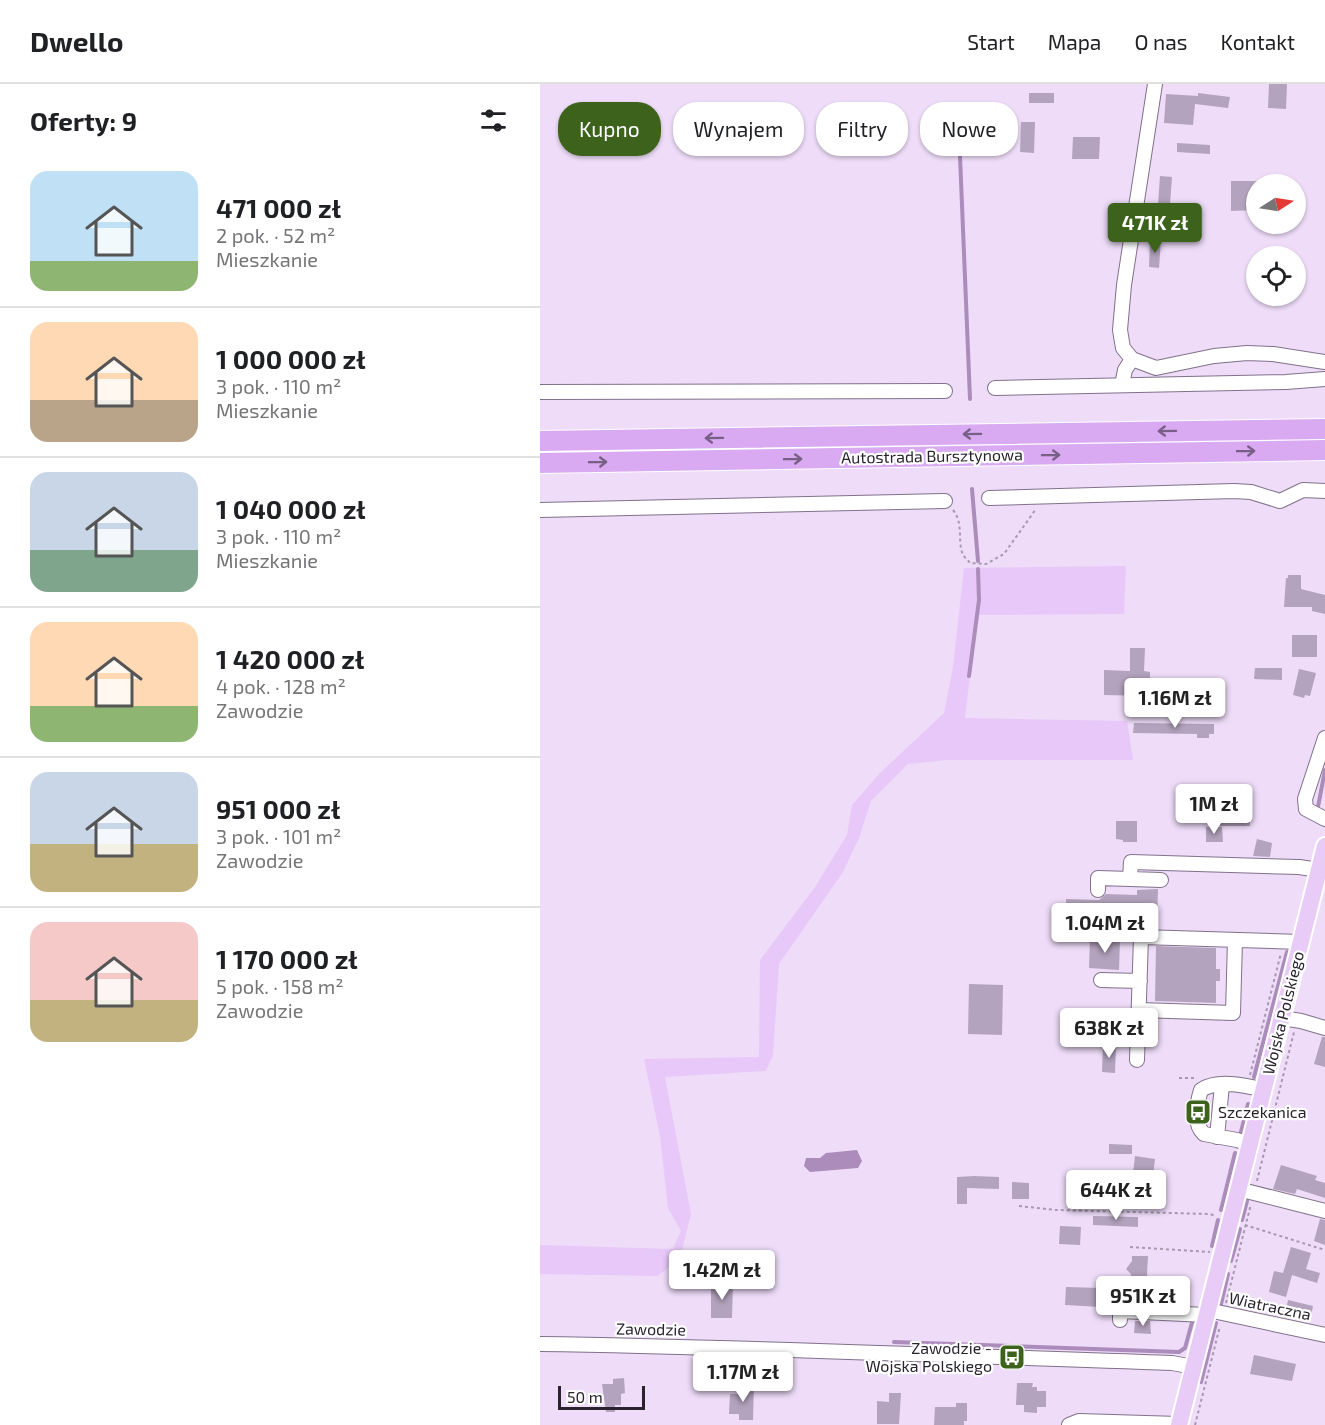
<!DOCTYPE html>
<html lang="pl">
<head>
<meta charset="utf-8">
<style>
	body { margin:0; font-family:"Exo 2",sans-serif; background:#f2f2f2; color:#202124; height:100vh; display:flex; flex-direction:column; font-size:22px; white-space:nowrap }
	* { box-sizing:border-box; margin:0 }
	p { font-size:20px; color:#757577 }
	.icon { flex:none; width:33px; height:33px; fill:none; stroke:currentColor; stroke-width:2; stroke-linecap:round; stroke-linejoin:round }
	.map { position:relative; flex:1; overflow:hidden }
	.drawer { display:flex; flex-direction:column; background:#fff; width:540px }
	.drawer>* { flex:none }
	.banner { position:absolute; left:18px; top:18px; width:570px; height:54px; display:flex; gap:12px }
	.needle { width:39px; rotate:78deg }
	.fabs { position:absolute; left:706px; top:90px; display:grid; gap:12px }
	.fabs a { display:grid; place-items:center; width:60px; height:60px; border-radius:50%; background:#fff; box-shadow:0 2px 4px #0004; font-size:30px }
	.scale { position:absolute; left:18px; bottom:15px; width:87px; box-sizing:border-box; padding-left:6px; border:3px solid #29232d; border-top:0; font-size:16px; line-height:21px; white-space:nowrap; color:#29232d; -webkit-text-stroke:4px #fff; paint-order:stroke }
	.price { position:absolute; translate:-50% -51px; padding:0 14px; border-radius:6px; background:#fff; color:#222; font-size:20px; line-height:39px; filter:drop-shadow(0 2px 3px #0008) }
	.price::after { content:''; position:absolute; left:50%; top:36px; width:18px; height:14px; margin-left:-9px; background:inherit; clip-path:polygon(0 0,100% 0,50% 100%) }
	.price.active { background:#3c621c; color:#fff }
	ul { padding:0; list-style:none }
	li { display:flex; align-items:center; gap:18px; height:150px; padding:0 30px }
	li+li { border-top:2px solid #e0e0e0 }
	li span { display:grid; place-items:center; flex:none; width:168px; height:120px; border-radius:18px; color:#555 }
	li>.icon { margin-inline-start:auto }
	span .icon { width:72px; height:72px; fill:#fffc; stroke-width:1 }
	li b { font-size:26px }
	h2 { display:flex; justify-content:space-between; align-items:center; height:72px; padding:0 30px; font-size:26px }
	.pill { padding:0 21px; border-radius:24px; background:#fff; box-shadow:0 2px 4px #0004; font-size:21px; line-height:54px }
	.pill.active { background:#3c621c; color:#fff }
	header { display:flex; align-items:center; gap:36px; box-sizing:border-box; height:84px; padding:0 30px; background:#fff; border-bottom:2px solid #e0e0e0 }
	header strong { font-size:28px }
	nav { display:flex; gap:33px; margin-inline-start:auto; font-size:21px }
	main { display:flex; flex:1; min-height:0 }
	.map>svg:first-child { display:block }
	.green { fill:#e8c8f9 }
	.water { fill:#ab8cbb }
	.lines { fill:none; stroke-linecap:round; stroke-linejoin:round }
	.stream { stroke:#ab8cbb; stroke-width:4 }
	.building { fill:#b4a3be }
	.minor-casing { stroke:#817189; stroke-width:16 }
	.major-casing { stroke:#fff; stroke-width:20 }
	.highway-casing { stroke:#fff; stroke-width:22 }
	.path { stroke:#a799af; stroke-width:2; stroke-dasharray:3 3; stroke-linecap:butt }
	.minor { stroke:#fff; stroke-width:14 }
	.major { stroke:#e8cbf7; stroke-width:16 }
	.highway { stroke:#d9a9f2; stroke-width:20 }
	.oneway { stroke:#785f86 }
	.labels { text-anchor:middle; stroke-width:4.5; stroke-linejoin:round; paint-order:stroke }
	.street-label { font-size:16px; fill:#29232d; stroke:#fff }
	.poi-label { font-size:16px; fill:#29232d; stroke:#fff; text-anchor:start }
</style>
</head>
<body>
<header>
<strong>Dwello</strong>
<nav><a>Start</a><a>Mapa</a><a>O nas</a><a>Kontakt</a></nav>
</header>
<main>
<section class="drawer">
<h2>Oferty: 9<svg class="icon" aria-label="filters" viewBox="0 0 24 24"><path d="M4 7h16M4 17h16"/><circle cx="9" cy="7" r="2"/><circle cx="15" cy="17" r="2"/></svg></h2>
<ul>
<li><span style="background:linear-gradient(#bfe0f5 75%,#8fb573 0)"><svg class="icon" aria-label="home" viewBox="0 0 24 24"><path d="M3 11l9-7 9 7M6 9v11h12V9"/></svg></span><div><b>471 000 zł</b><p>2 pok. · 52 m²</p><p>Mieszkanie</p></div></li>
<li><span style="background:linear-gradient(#ffd9b3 65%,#b9a48a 0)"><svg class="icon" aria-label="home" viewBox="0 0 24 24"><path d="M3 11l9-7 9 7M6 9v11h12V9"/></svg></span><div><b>1 000 000 zł</b><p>3 pok. · 110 m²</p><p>Mieszkanie</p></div></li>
<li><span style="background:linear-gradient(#c9d6e8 65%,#7fa58c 0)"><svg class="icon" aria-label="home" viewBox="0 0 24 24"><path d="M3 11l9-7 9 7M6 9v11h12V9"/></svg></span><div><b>1 040 000 zł</b><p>3 pok. · 110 m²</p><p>Mieszkanie</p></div></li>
<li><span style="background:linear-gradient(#ffd9b3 70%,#8fb573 0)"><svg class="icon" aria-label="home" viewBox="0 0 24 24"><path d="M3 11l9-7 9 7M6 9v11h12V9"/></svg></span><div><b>1 420 000 zł</b><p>4 pok. · 128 m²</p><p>Zawodzie</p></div></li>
<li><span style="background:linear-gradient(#c9d6e8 60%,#c2b280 0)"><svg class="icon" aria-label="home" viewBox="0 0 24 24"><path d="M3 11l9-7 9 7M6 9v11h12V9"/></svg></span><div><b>951 000 zł</b><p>3 pok. · 101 m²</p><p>Zawodzie</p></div></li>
<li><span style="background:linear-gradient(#f6c9c9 65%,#c2b280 0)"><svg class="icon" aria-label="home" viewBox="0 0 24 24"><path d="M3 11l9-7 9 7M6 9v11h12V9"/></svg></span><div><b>1 170 000 zł</b><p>5 pok. · 158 m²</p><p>Zawodzie</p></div></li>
</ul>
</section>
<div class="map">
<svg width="785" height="1341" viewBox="0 0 785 1341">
	<rect width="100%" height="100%" fill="#eedcf8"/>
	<path class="green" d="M785,351V359L0,372V364Z
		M586,482L584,530L437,531L425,634L587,637L593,676H406L368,680L331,717L319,754L303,788L239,880L233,971L226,987L125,993L151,1130L140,1174L118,1192L0,1190V1161L133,1165L141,1147L128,1124L120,1052L104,975L219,973L220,876L275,803L307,751L312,721L340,689L404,629L413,583L424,484Z"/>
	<path class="water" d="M317,1066L322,1077L318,1084L270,1088L264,1082L266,1074H280L286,1069Z"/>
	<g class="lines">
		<path class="stream" d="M419,48L430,315
			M432,405L438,477
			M429,592L439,516L438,485
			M778,723L785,686
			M714,993L747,868
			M701,1048L708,1020
			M681,1126L695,1069
			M702,1136L707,1117
			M672,1162L678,1136
			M691,1177L700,1145
			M681,1220L688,1190
			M354,1258L639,1268L645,1264L653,1235
			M661,1298L676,1239"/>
	</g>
	<path class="building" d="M729,0H747L746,25L728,24Z
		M489,9H514V19H489Z
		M658,9L690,13L688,24L655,20L653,41L624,39L626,10L658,12Z
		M481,38H495L494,69L480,68Z
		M533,53H560L559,75H532Z
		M637,59L670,61V70L637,68Z
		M620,92L632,93L630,121H618Z
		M691,97H717V126L691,127Z
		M610,156H621L619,184L609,183Z
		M748,491H761V505L785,511V530L772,527V523H744L746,494H748Z
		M752,551H777V573H752Z
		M590,564H605L604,587L610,588V612L564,611V586L590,587Z
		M715,584H742V596L714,595Z
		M759,585L776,589L770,612L765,611L764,614L753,611Z
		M594,639L674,640V650H669V654H657V650L593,649Z
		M677,733H710V742H677Z
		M576,737H597V758H583V756L576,755Z
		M666,743H682L683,758H666Z
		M717,755L732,759L730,773L713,772Z
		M618,805L617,840L584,839V834L559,833V824H526V815L559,816L566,810L597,811V806Z
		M550,854L580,855L579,886L549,884Z
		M616,862L676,864V885H680V897H676V919L615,917Z
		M429,900L463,901L462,951L428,950Z
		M782,953H785V983L774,980Z
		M563,960L576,961L575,989L562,988Z
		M569,1060L592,1061V1070H569Z
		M595,1072L615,1075L613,1092L593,1089Z
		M741,1081L777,1092L775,1096L785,1099V1114L757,1105L755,1110L733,1105Z
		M571,1088H581L580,1107H570Z
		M434,1092L459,1093V1105L427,1104V1120H417V1093Z
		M472,1098L489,1099V1115H472Z
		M553,1132L598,1133V1143L553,1141Z
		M780,1135L785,1136V1161L774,1157Z
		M520,1142L541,1143L540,1161L519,1160Z
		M751,1163L771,1169L766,1185L780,1189L777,1199L752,1191L746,1213L729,1208L734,1187L743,1189Z
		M592,1172H608L606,1209L631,1211V1220L580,1218L573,1222L561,1223L525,1221L526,1203L562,1204V1208L590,1209L591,1190L586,1185L592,1177Z
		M171,1199L193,1200L192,1234H171Z
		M748,1216L773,1222L771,1232L746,1226Z
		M595,1237H610L611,1250L594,1249Z
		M714,1271L756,1280L752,1297L710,1290Z
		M84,1294L85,1309L81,1310V1321H75V1328H66L62,1300H73V1295Z
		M477,1299H493L492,1303H497V1307H506V1323H497V1329L484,1328V1321H476Z
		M203,1300H214L213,1336H199V1330H189L190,1310H202Z
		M349,1309H361L359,1340H337V1317L349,1318Z
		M416,1319H427V1337H424V1341H394L395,1323H416Z"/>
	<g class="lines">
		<g class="minor-casing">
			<path id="minor" d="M615,0L584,201L580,246L583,264L592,275L616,284L674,272L707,269L733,270L785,278
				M582,301L585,286L592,275
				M455,304L746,298L785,295
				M0,308L405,307
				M449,414L694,407L711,408L740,417L763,406L785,407
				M0,426L405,417
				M785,654L765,715L766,725L785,735
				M590,795L621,796
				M558,806V794L590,795L591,778L759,783L779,786
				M561,896L600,897
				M599,926L693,929L695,856
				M742,934L761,937L785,944
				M597,976L601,853L761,858
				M677,1053L682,1001
				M710,1060L697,1056L664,1050C653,1040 657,1019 661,1006C677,995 705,1001 724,1006
				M698,1105L785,1127
				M668,1226L785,1251
				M580,1236V1227L666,1231
				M0,1260C211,1263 421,1272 632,1279L654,1283
				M529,1341L539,1337L639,1340"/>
		</g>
		<g class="major-casing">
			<path id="major" d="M639,1341L785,762"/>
		</g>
		<g class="highway-casing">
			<path id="highway" d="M0,357L785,345
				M0,379L785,366"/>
		</g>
		<path class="path" d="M413,426C424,439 417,457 423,471C425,474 428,476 430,479L446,480L464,470L496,425
			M710,991L741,869
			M639,994H656
			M717,1097L754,948
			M479,1122L516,1126L670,1130L676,1132
			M705,1141L785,1166
			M590,1163L670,1168
			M686,1219L711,1120
			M655,1341L680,1242"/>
		<use href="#minor" class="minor"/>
		<use href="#major" class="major"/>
		<use href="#highway" class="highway"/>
	</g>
	<defs><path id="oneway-shaft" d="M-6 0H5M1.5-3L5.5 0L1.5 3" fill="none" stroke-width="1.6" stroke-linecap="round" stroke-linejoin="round" transform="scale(1.5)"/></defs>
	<g class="oneway">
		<use href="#oneway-shaft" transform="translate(627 347) rotate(179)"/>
		<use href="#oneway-shaft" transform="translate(432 350) rotate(179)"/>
		<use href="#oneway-shaft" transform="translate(174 354) rotate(179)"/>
		<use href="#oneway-shaft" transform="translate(706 367) rotate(-1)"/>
		<use href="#oneway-shaft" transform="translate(511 371) rotate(-1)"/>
		<use href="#oneway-shaft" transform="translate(253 375) rotate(-1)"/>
		<use href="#oneway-shaft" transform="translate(58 378) rotate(-1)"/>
	</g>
	<defs>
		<g id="bus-square" transform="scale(1.35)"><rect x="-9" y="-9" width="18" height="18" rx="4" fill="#3c621c" stroke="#fff"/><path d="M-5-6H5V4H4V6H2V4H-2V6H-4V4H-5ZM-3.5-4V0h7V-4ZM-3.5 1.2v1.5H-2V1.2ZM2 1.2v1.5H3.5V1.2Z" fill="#fff"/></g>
	</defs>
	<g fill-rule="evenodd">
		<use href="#bus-square" x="658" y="1028"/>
		<use href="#bus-square" x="472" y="1273"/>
	</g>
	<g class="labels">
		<g class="street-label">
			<text transform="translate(392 372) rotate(-1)" y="6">Autostrada Bursztynowa</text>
			<text transform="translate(743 929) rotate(-76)" y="6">Wojska Polskiego</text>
			<text transform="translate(730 1222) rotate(12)" y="6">Wiatraczna</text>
			<text transform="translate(111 1245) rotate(1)" y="6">Zawodzie</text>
		</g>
		<g class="poi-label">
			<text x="678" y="1034">Szczekanica</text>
			<text x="452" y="1270" text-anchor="end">Zawodzie -<tspan x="452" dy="18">Wojska Polskiego</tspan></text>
		</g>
	</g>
</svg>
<div class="fabs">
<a><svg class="needle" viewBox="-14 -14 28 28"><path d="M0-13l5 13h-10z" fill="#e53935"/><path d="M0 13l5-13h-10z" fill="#757577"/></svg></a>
<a><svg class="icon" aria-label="locate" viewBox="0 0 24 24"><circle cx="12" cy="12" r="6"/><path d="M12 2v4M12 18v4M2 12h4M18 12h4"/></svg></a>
</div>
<div class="scale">50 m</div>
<b class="price active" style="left:615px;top:170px">471K zł</b>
<b class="price" style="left:635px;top:645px">1.16M zł</b>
<b class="price" style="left:674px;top:751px">1M zł</b>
<b class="price" style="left:565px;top:870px">1.04M zł</b>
<b class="price" style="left:569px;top:975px">638K zł</b>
<b class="price" style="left:576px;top:1137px">644K zł</b>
<b class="price" style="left:182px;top:1217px">1.42M zł</b>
<b class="price" style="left:603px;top:1243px">951K zł</b>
<b class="price" style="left:203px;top:1319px">1.17M zł</b>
<div class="banner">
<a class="pill active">Kupno</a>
<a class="pill">Wynajem</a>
<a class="pill">Filtry</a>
<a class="pill">Nowe</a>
</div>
</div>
</main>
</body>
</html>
